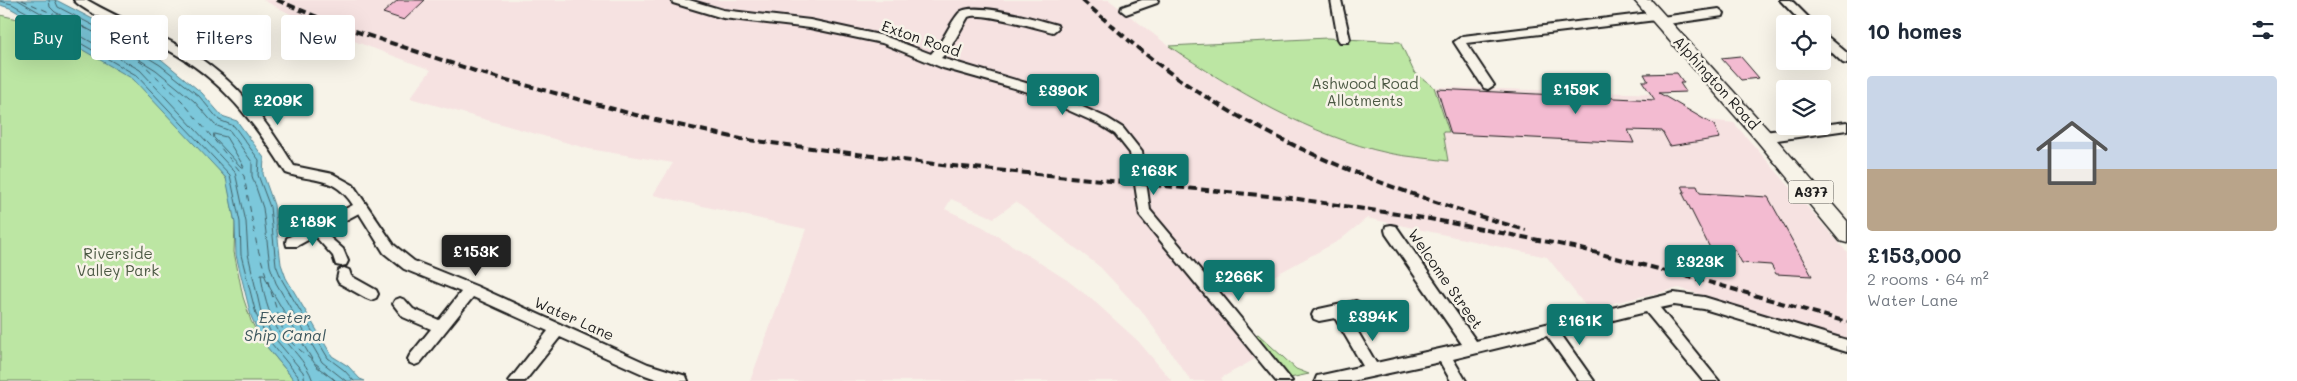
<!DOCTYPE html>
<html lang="en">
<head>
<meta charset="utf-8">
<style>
	body { margin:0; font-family:Mali,sans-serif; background:#f6f6f7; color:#1f2937; height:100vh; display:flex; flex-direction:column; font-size:19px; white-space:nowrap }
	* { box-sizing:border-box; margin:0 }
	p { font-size:16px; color:#747a83 }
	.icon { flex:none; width:28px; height:28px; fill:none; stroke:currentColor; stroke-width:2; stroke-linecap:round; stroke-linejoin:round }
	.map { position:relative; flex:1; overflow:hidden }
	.drawer { display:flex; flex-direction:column; background:#fff; width:450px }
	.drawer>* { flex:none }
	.guide { position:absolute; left:15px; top:15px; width:475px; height:45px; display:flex; gap:10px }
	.buttons { position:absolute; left:1776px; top:15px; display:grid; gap:10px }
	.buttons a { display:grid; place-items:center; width:55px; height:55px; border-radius:5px; background:#fff; box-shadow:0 5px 20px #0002; font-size:25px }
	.price { position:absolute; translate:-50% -42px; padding:0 11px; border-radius:5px; background:#0f766e; color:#fff; font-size:16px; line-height:32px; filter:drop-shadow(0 1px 2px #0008) }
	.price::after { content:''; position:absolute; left:50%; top:30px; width:15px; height:11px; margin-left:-8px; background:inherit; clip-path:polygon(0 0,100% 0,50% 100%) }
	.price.on { background:#222; color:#fff }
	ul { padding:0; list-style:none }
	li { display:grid; align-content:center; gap:10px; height:265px; padding:0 20px }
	li span { display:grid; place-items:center; height:155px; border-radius:5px; color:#555 }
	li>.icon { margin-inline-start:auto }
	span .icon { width:90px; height:90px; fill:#fffc; stroke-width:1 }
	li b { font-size:21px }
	h2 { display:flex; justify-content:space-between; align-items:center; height:60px; padding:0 20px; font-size:21px }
	.tag { padding:0 18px; border-radius:5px; background:#fff; box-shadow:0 5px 20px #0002; font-size:18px; line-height:45px }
	.tag.on { background:#0f766e; color:#fff }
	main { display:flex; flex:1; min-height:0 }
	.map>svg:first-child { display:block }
	.built { fill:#f6e2e1; fill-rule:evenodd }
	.green { fill:#bce6a3; stroke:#6c8160 }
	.water { fill:#7cc8db; stroke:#56838f }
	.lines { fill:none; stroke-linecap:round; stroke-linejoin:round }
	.shore { stroke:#426168; stroke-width:1 }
	.ferry { stroke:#3e585f; stroke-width:1; stroke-dasharray:6 5; stroke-linecap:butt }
	.building { fill:#f3bbd1; stroke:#1c1c1c }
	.minor-casing { stroke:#1c1c1c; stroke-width:4 }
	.highway-casing { stroke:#1c1c1c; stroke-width:3 }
	.minor { fill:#f7f3e8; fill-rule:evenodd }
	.highway { fill:#f7f3e8; fill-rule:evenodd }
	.rail { stroke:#1c1c1c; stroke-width:4; stroke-dasharray:8 4; stroke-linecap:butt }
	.labels { text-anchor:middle; stroke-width:5; stroke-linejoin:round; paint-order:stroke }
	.shield { fill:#f7f3e8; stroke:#5e5c59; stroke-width:1 }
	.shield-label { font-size:14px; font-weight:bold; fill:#1c1c1c }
	.street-label { font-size:15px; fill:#1c1c1c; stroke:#f7f3e8 }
	.park-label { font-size:15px; fill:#4c5944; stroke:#f7f3e8 }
	.water-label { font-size:16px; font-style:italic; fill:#3e585f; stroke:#f7f3e8 }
</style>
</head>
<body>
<main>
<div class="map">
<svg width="1847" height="381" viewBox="0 0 1847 381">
	<rect width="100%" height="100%" fill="#f7f3e8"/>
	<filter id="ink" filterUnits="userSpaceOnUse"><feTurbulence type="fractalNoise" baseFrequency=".02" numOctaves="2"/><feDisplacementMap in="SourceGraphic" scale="10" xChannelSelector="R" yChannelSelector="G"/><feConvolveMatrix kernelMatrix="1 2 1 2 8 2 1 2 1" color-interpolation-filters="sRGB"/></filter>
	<g filter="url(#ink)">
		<path class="built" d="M263,0H1109L1169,46L1213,76L1317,129L1342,139L1388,153L1448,161L1443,132H1449L1434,87L1660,94L1707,120L1734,123L1847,252V339L1679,288L1588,309L1547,257L1367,218L1340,240L1261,283L1215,305L1257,358L1221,378L1223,381H1191L1144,314L1100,267L1016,202L994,218L951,199L945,209L983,227L1067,280L1095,302L1138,341L1172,381H750L806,229L653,195L673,163L589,149L410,98L431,70L314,26ZM1130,161L1144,164L1145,193L1134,192Z"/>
		<path class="green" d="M0,15L18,19L128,68L165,102L227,180L235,223L234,252L243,297L251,321L262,341L295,381H0Z
			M1327,38L1400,42L1414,72L1434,87L1449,132H1443L1448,161C1428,158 1407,157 1388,153C1313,137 1232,89 1169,46Z
			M1258,334L1296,369L1309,374L1290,378L1256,335Z"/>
		<path class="water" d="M0,0H56L108,27L162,60L202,93L222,116L237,121L264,158L263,174L274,205L281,264L286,278L332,356L348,366L360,379L365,381H295L262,341L251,316L236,255L235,223L226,178L133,79L10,8L0,5Z"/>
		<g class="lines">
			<path class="shore" d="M18,0L140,70L235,172L246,222L248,254L261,312L272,335L303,372L305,381
				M49,0L50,7L55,12L103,37L156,70L194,101L215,125L230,131L252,162V176L263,208L270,266L276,283L322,362L346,381
				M55,0L58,7L106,32L160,65L199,96L219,120L234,126L259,160L258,175L270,207L276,265L282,280L328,358L344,370L354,381
				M0,1L12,4L136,75L230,175L240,222L241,255L256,314L267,338L298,376L299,381
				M214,134L226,137L244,167H241L214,138Z
				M313,381C306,360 289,348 278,330C268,313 263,293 261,274H264L270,288L316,366L336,381"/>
			<path class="ferry" d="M22,0L96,33L142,63L182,101L244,176L257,246L285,337L336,381"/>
		</g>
		<path class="building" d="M398,0H425L404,20L383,13Z
			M1740,56L1747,64L1759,78L1741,80L1721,58Z
			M1677,73L1684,83H1680L1686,92L1659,93L1714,125L1720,138L1670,146L1662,131L1628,130L1634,143L1451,134L1437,89L1655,100L1642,81H1648L1644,74Z
			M1682,186H1697L1700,193L1768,197L1812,276L1776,274L1771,265L1742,263L1735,250L1710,248L1682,192H1685Z"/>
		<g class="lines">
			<g class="minor-casing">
				<path id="minor" d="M74,0H87C121,20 159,33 193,54C237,81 267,122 294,166L333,174L353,185L394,245L414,261L476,286L648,364L686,376L688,381H662L645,375L560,337L525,381H509L548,331L473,297L420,363L415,365L410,363L408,359L410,355L431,329L403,317L393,304L395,300L400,298L405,300L413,309L439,320L461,292L404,269L384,253L359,213L327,230V235L343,249L348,261L346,265L341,266L336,265L333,256L315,236L297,246H287L286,242L287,238L353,205C334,175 315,183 286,173C255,123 221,78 168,50C149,39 85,14 74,0Z
					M672,0H689L723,10L810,20L884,36L931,54C943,42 948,26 959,13C971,0 1040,20 1057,25L1058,28L1053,32C1037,28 980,11 968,17L949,50L941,58L1036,86L1107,118L1123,128L1142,152L1150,210L1208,279L1226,271L1231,273L1241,285L1239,289L1234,291L1224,284L1216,288L1292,381H1276L1140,216L1130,153L1115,134L1099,124L1028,92L943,68L882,43L810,28L723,18L673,3Z
					M1142,0H1158L1157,3L1126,14L1121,10L1122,7Z
					M1331,0H1341L1350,39L1348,42H1340L1338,39Z
					M1780,0H1791L1815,24H1803Z
					M1719,9L1724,13L1723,16L1661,25L1657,24L1656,20L1466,43L1494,85L1488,89L1484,88L1454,42L1463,36L1657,12L1661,13L1662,17Z
					M1822,32L1847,53V64L1843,63L1822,43Z
					M1847,122V130L1764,142L1758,137L1764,132Z
					M1391,225L1396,226L1476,341L1674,293L1704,297L1847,340V352L1704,309L1674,305L1660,308L1719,381H1703L1646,312L1560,333L1594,381H1579L1547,336L1453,359L1466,381H1451L1440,362L1352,381H1315L1317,376L1322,375L1363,366L1335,318L1319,321L1314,319L1312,315L1314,311L1319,309L1356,301L1361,303L1363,307L1361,311L1348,315L1376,363L1462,344L1386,234L1385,230L1386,226Z
					M344,268L349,270L351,276L376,290L378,294L376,298L371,300L366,298L339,283L337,279L339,270Z"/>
			</g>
			<g class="highway-casing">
				<path id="highway" d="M1634,0H1651L1770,132L1847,221V243L1840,241L1758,142Z"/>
			</g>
			<use href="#minor" class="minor"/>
			<use href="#highway" class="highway"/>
			<path class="rail" d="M277,0L334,24L481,73L647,118L741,139L942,165L1291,198L1430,219L1574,247L1712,283L1847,322
				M1082,0C1112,26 1141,52 1173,75C1280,150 1401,194 1526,230"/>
		</g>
	</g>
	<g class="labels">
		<rect class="shield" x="1788.5" y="180.5" width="45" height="23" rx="4"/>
		<g class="shield-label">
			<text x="1811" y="197">A377</text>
		</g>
		<g class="street-label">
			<text transform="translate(921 39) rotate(19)" y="5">Exton Road</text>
			<text transform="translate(1716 83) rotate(48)" y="5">Alphington Road</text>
			<text transform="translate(1445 279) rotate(55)" y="5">Welcome Street</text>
			<text transform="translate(574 319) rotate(24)" y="5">Water Lane</text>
		</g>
		<g class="park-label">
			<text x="1365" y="89">Ashwood Road<tspan x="1365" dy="17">Allotments</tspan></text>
			<text x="118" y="259">Riverside<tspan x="118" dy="17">Valley Park</tspan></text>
		</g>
		<g class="water-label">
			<text x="285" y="323">Exeter<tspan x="285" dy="18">Ship Canal</tspan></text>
		</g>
	</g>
</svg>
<div class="buttons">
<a><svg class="icon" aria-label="locate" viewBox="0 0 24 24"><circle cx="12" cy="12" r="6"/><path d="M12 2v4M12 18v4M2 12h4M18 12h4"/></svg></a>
<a><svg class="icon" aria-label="layers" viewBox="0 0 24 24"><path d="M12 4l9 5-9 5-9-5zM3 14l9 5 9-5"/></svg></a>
</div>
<b class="price" style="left:1576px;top:115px">£159K</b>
<b class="price" style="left:1063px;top:116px">£390K</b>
<b class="price" style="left:278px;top:126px">£209K</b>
<b class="price" style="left:1154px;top:196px">£163K</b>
<b class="price" style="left:313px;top:247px">£189K</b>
<b class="price on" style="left:476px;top:277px">£153K</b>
<b class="price" style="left:1700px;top:287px">£323K</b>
<b class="price" style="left:1239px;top:302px">£266K</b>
<b class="price" style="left:1373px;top:342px">£394K</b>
<b class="price" style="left:1580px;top:346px">£161K</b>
<div class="guide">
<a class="tag on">Buy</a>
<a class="tag">Rent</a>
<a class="tag">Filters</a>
<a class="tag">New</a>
</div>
</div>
<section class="drawer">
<h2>10 homes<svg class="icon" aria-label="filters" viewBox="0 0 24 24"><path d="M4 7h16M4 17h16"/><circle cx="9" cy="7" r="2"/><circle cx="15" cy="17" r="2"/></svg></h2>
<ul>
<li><span style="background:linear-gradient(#c9d6e8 60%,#b9a48a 0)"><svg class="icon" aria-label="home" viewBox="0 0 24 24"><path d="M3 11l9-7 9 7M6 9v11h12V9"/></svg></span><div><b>£153,000</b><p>2 rooms · 64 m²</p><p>Water Lane</p></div></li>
</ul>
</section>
</main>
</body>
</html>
